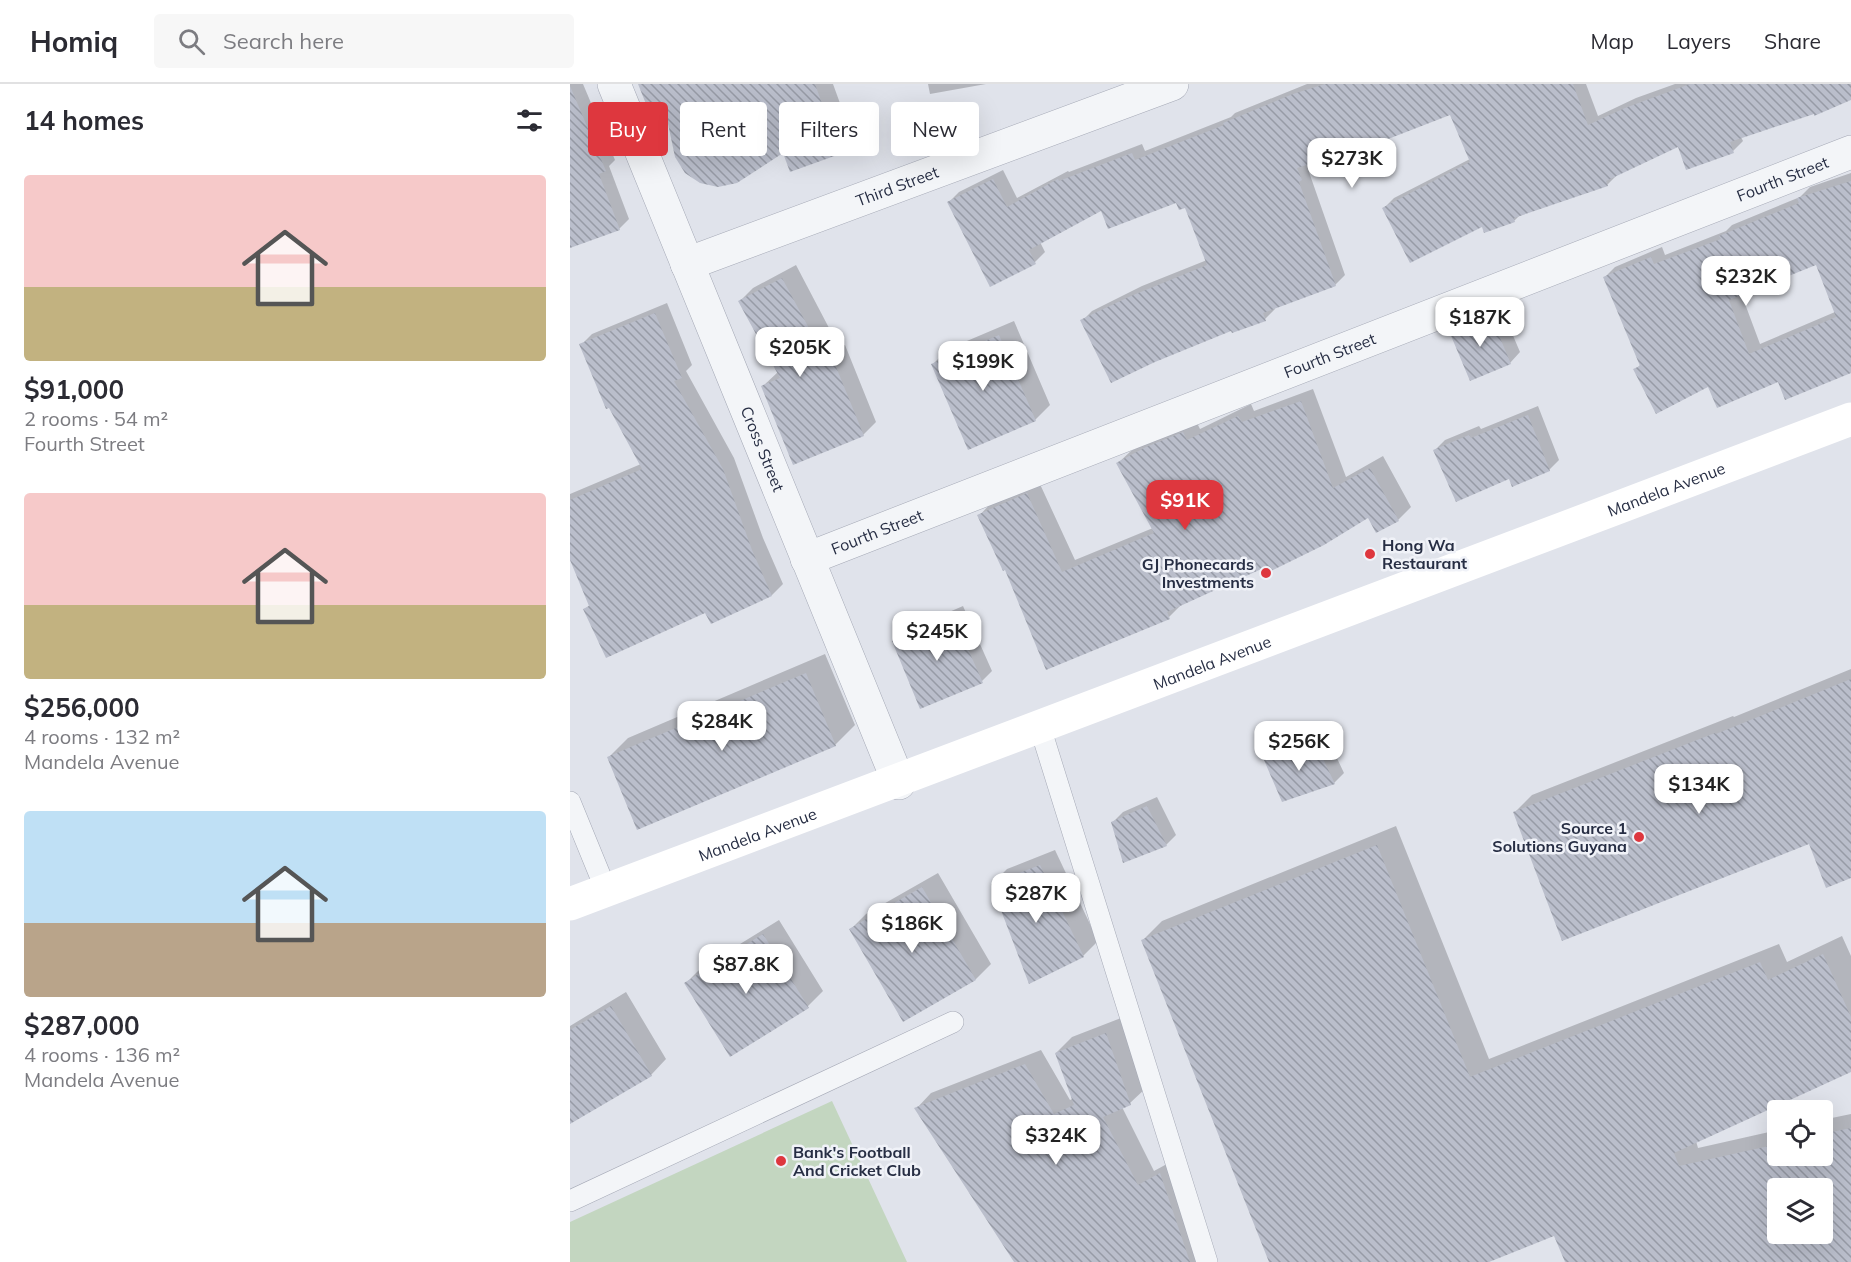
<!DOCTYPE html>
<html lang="en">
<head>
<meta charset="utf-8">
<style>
	body { margin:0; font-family:Mulish,sans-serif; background:#f7f7f7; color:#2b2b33; height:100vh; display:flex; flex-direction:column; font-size:22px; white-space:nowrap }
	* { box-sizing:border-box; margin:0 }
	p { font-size:20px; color:#7c7c81 }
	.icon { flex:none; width:33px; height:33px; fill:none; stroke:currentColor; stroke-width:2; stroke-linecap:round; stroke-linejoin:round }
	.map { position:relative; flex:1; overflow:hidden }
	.side { display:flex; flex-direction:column; background:#fff; width:570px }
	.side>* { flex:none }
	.top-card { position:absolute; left:18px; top:18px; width:570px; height:54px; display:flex; gap:12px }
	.buttons { position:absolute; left:1197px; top:1016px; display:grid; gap:12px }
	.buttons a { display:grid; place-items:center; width:66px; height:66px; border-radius:6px; background:#fff; box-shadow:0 6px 24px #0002; font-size:30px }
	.price { position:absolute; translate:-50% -51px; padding:0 14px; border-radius:12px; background:#fff; color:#222; font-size:20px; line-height:39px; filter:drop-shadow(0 2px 3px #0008) }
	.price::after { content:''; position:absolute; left:50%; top:36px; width:18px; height:14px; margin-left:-9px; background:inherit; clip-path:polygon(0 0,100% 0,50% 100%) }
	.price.selected { background:#de373e; color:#fff }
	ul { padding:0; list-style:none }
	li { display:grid; align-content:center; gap:12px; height:318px; padding:0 24px }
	li span { display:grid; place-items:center; height:186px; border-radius:6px; color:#555 }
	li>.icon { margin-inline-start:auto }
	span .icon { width:108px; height:108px; fill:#fffc; stroke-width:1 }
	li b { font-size:26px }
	h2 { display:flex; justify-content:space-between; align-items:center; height:72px; padding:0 24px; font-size:26px }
	.pill { padding:0 21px; border-radius:6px; background:#fff; box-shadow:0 6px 24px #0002; font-size:21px; line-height:54px }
	.pill.selected { background:#de373e; color:#fff }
	header { display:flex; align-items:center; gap:36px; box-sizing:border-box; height:84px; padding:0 30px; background:#fff; border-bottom:2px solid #e1e1e2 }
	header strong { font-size:28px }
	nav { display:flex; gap:33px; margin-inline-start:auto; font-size:21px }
	.search { width:420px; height:54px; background:#f7f7f7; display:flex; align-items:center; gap:15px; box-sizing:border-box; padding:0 21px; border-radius:6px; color:#7c7c81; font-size:22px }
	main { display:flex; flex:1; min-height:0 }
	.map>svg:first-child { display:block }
	.garden { fill:#c3d6c0 }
	.shadow { fill:#0003; fill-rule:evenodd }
	.building { fill:url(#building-back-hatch); fill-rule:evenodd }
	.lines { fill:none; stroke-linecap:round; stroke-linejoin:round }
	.service-casing { stroke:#a5a9b6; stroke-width:22 }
	.minor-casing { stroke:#a5a9b6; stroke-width:34 }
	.service { stroke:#f3f5f8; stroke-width:21 }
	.minor { stroke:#f3f5f8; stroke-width:33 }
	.secondary { stroke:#fff; stroke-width:33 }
	.poi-dot { fill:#de373e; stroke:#f0f2f8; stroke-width:2 }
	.labels { text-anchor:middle; stroke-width:5; stroke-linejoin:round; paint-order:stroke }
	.street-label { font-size:16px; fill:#272e44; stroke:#f0f2f8 }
	.poi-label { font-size:16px; font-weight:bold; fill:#272e44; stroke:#f0f2f8; text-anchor:start }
</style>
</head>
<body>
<header>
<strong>Homiq</strong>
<div class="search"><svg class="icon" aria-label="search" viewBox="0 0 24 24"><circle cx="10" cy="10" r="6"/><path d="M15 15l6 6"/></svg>Search here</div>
<nav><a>Map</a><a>Layers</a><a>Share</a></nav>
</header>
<main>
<section class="side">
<h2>14 homes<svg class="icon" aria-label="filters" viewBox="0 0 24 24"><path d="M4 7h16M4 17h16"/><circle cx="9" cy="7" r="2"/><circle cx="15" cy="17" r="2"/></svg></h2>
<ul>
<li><span style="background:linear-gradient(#f6c9c9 60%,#c2b280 0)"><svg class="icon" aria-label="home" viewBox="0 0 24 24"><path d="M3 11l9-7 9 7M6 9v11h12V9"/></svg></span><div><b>$91,000</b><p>2 rooms · 54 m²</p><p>Fourth Street</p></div></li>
<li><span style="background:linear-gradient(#f6c9c9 60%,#c2b280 0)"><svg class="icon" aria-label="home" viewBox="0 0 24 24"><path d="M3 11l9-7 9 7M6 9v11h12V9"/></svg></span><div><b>$256,000</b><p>4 rooms · 132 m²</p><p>Mandela Avenue</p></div></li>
<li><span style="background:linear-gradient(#bfe0f5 60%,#b9a48a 0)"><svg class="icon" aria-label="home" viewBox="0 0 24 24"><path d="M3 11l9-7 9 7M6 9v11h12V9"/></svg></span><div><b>$287,000</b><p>4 rooms · 136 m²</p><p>Mandela Avenue</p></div></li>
</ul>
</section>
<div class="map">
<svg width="1281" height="1178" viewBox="0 0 1281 1178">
	<defs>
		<pattern id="building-back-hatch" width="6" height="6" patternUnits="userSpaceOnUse" patternTransform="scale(1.5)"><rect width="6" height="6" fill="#babecb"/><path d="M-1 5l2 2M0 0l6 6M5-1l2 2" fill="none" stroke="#979ba6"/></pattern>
	</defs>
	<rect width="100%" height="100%" fill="#e0e3eb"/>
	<path class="garden" d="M262,1017L337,1178H0V1138Z"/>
	<path class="shadow" d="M0,0H13L45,76L39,82L59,135L49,145L0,162Z
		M70,0H263L283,55L269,69L214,67L98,33Z
		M358,0H416L360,10Z
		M737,0H1016L1028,32L1066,14L1105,0H1281V14L1171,53L1173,57L1163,67L1109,61L1047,91L1037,101L952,129L945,136L915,147L913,141L814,124L824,114L900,75L881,29L739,79L741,85L739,88L775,191L765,201L704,223L705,225L695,235L662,245L512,237L522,227L572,202L637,176L616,122L607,117L532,125L470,158L475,168L465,178L379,118L389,108L433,86L447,114L498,87L499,88L572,60L575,67L661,33L665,29Z
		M1281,89V287L1139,301L1065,286L1071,280L1035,193L1045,183L1092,163L1095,171L1156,147L1162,141L1230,113L1240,103ZM1246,179L1265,228L1190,260L1171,209Z
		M226,181L269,263L275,261L306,338L293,351L193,302L208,288L170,217L183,204Z
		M97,219L122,281L116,287L164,374L193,454L213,500L202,511L136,527L15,525L20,521L0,472V410L71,380L11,261L22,250Z
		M930,221L950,268L940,279L881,248L891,238Z
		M444,237L480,321L465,336L363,280L378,265Z
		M743,305L776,393L813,372L841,423L828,436L798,432L611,521L599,533L436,484L409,432L421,419L469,398L505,476L583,444L548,379L561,367L590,351L626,337L630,345L681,320L684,327Z
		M968,322L989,376L979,386L940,393L865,366L875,356L909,342L911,345Z
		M393,522L422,587L412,597L323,558L333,548Z
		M255,570L285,641L265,661L39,673L58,654Z
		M1281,585V793L1240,758L944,729L962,711L1163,632L1164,633Z
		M755,649L774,689L764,699L696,677L706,667Z
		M587,713L606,751L596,761L543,738L553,728Z
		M826,742L919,975L1209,860L1217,878L1272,852L1281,872V986L1126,1057L1128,1064L1208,1046V1071H1252V1036L1281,1030V1178H997L985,1150L915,1178H701L573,856L592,837ZM1208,1104H1252V1149H1208Z
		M485,766L528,857L513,872L422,800L437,785Z
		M368,789L421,880L406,895L334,936L281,845L296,830Z
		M209,836L253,907L238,922L160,971L116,899L131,884Z
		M56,908L96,975L81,991L0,1034V942Z
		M551,934L576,1004L560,1019L552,1023L584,1087L606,1075L640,1178H446L346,1025L361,1009L471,966L500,1016L504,1014L486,969L502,953Z"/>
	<path class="building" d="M68,0H245L270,70L220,88L213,69L167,99L148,103L130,99L115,89L105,73L97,35L84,40Z
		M755,0H1003L1018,41L1055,24L1120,0H1281V16L1244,32V30L1160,58L1164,69L1116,86L1108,63L1036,97L1038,102L944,134L945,138L914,149L912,143L840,179L812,124L900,78L880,31L813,57L727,84L732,96L729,98L766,202L693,229L696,237L662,249L661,247L585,278L541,299L510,236L561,212L637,181L615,124L609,126L606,119L538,145L531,127L459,166L466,180L420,203L377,118L423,95L437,123L488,95L489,97L562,69L565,76L654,41L653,39L723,10Z
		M0,2L36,87L29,90L50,146L0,164Z
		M1281,97V289L1215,316L1208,298L1147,324L1138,303L1086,330L1063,285L1070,282L1033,193L1081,173L1084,180L1151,155L1149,152L1229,119L1227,114ZM1246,181L1266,233L1179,270L1159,216Z
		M212,194L256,276L262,273L294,352L223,381L191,302L210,294L168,217Z
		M85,229L112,294L104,297L153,385L182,466L202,512L141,540L135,529L36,574L13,525L19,522L0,476V416L72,385L39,324L36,325L9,260Z
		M920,230L941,280L900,297L879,247Z
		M429,251L466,337L398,366L361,280Z
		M731,317L763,404L800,384L829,437L806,449L798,434L754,461L701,487L698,482L597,528L600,535L476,586L435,486L433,487L407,431L457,409L492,488L584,449L546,379L576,363L613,348L617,356L668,332L672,338Z
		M958,331L980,387L942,403L939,395L886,418L863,366L899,351L901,354Z
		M383,531L413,599L350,625L322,557Z
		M236,589L266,662L67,746L37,673Z
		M1281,595V794L1256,804L1239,760L992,857L943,728L1145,649L1146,650Z
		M745,658L765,700L712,718L694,676Z
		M577,722L597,762L553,779L541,738Z
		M807,761L900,993L1190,878L1198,896L1253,870L1281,933V988L1104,1069L1109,1082L1208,1060V1071H1252V1050L1281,1044V1178H995L984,1152L919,1178H699L571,856ZM1208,1104H1252V1149H1208Z
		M470,781L514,873L459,900L421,800Z
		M352,803L406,896L333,938L279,845Z
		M193,850L239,924L160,973L114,899Z
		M41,922L82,992L0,1040V946Z
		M536,949L561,1021L533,1033L568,1101L590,1089L620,1178H444L344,1024L455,980L484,1030L504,1021L485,969Z"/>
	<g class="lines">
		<g class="service-casing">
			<path id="service" d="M470,643L637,1178
				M0,718L36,806
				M0,1117L383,938"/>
		</g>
		<g class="minor-casing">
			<g id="minor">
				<path id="s1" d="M44,0L329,699"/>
				<path id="s2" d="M117,180L602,0"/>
				<path id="s3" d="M237,475L1281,68"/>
			</g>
		</g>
		<use href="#service" class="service"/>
		<use href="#minor" class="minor"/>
		<path class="secondary" id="s4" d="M0,820C428,662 854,497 1281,335"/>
	</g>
	<g class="poi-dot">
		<circle cx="800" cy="470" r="6"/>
		<circle cx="696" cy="489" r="6"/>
		<circle cx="1069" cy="753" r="6"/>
		<circle cx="211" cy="1077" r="6"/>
	</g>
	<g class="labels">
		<g class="street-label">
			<text dy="6" stroke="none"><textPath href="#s3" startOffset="1047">Fourth Street</textPath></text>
			<text dy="6" stroke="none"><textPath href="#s2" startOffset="224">Third Street</textPath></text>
			<text dy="6" stroke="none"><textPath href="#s3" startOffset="561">Fourth Street</textPath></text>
			<text dy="6" stroke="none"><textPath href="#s1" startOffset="394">Cross Street</textPath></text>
			<text dy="6" stroke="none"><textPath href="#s4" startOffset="1172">Mandela Avenue</textPath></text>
			<text dy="6" stroke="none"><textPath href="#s3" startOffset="75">Fourth Street</textPath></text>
			<text dy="6" stroke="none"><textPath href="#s4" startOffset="686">Mandela Avenue</textPath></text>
			<text dy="6" stroke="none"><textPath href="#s4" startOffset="200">Mandela Avenue</textPath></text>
		</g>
		<g class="poi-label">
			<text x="812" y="467">Hong Wa<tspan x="812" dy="18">Restaurant</tspan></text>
			<text x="684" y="486" text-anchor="end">GJ Phonecards<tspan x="684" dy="18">Investments</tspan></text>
			<text x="1057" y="750" text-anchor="end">Source 1<tspan x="1057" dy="18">Solutions Guyana</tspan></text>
			<text x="223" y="1074">Bank's Football<tspan x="223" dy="18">And Cricket Club</tspan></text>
		</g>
	</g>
</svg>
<div class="buttons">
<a><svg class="icon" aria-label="locate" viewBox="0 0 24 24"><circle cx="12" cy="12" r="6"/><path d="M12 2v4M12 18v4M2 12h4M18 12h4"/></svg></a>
<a><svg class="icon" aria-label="layers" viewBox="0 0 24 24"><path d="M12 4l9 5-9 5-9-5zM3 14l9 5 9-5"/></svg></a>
</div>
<b class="price" style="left:782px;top:105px">$273K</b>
<b class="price" style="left:1176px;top:223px">$232K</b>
<b class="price" style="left:910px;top:264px">$187K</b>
<b class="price" style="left:230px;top:294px">$205K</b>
<b class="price" style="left:413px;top:308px">$199K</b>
<b class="price selected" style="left:615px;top:447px">$91K</b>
<b class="price" style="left:367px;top:578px">$245K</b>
<b class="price" style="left:152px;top:668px">$284K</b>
<b class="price" style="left:729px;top:688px">$256K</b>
<b class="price" style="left:1129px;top:731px">$134K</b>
<b class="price" style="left:466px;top:840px">$287K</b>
<b class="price" style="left:342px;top:870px">$186K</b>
<b class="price" style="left:176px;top:911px">$87.8K</b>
<b class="price" style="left:486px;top:1082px">$324K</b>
<div class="top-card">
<a class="pill selected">Buy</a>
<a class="pill">Rent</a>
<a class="pill">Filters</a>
<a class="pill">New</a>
</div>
</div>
</main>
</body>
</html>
